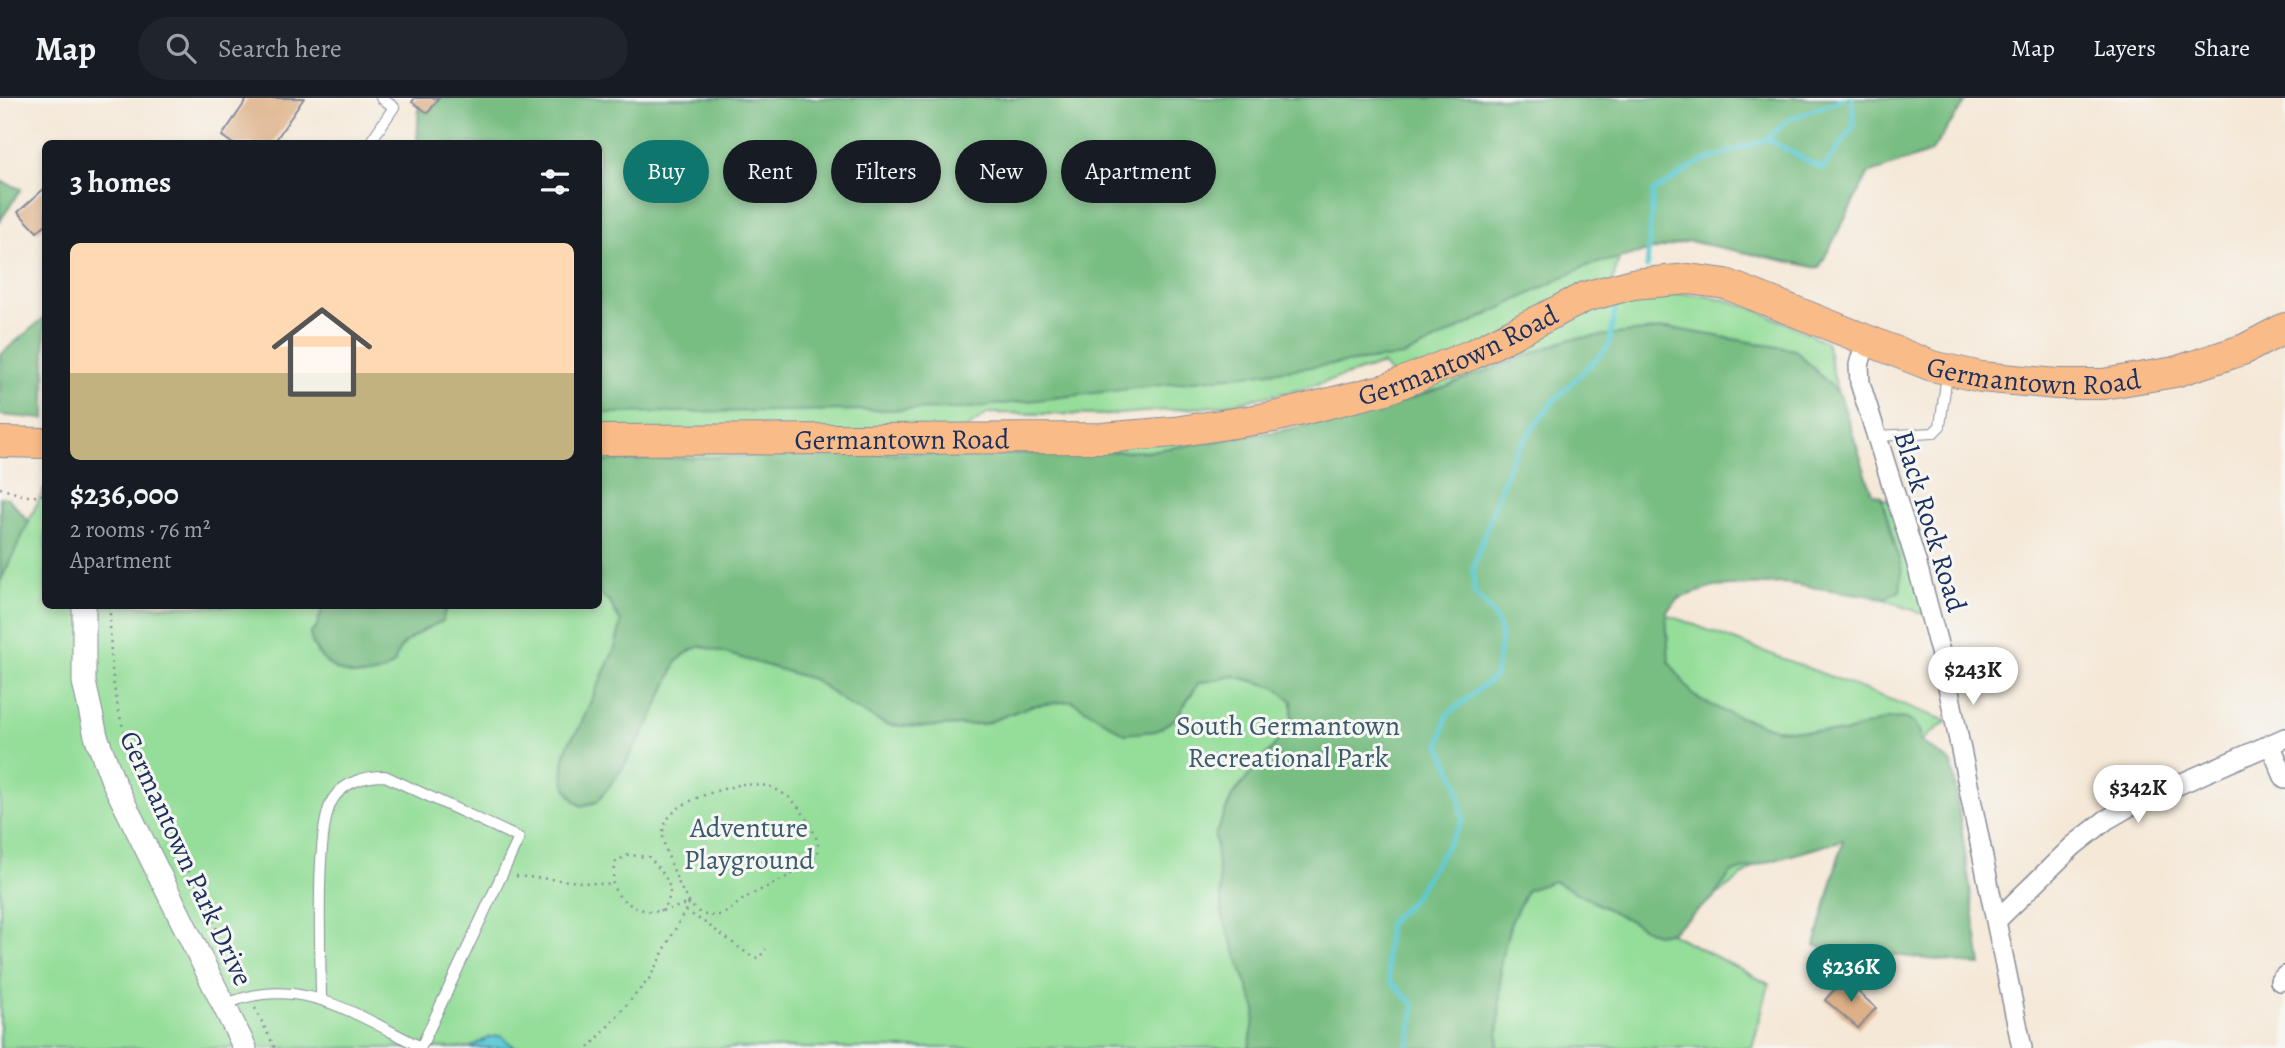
<!DOCTYPE html>
<html lang="en">
<head>
<meta charset="utf-8">
<style>
	body { margin:0; font-family:Alegreya,serif; background:#20242c; color:#f1f3f6; height:100vh; display:flex; flex-direction:column; font-size:26px; white-space:nowrap }
	* { box-sizing:border-box; margin:0 }
	p { font-size:23px; color:#9ea1a6 }
	.icon { flex:none; width:38px; height:38px; fill:none; stroke:currentColor; stroke-width:2; stroke-linecap:round; stroke-linejoin:round }
	.map { position:relative; flex:1; overflow:hidden }
	.side { position:absolute; left:42px; top:42px; width:560px; height:469px; display:flex; flex-direction:column; background:#171b24; border-radius:10px; box-shadow:0 4px 10px #0003 }
	.side>* { flex:none }
	.top-card { position:absolute; left:623px; top:42px; width:665px; height:63px; display:flex; gap:14px }
	.price { position:absolute; translate:-50% -60px; padding:0 16px; border-radius:24px; background:#fff; color:#222; font-size:23px; line-height:46px; filter:drop-shadow(0 2px 4px #0008) }
	.price::after { content:''; position:absolute; left:50%; top:42px; width:21px; height:16px; margin-left:-10px; background:inherit; clip-path:polygon(0 0,100% 0,50% 100%) }
	.price.on { background:#0f766e; color:#fff }
	ul { padding:0; list-style:none }
	li { display:grid; align-content:center; gap:14px; height:371px; padding:0 28px }
	li+li { border-top:2px solid #363941 }
	li span { display:grid; place-items:center; height:217px; border-radius:10px; color:#555 }
	li>.icon { margin-inline-start:auto }
	span .icon { width:126px; height:126px; fill:#fffc; stroke-width:1 }
	li b { font-size:30px }
	h2 { display:flex; justify-content:space-between; align-items:center; height:84px; padding:0 28px; font-size:30px }
	.pill { padding:0 24px; border-radius:32px; background:#171b24; box-shadow:0 4px 10px #0003; font-size:24px; line-height:63px }
	.pill.on { background:#0f766e; color:#fff }
	header { display:flex; align-items:center; gap:42px; box-sizing:border-box; height:98px; padding:0 35px; background:#171b24; border-bottom:2px solid #363941 }
	header strong { font-size:33px }
	nav { display:flex; gap:38px; margin-inline-start:auto; font-size:24px }
	.search { width:490px; height:63px; background:#20242c; display:flex; align-items:center; gap:18px; box-sizing:border-box; padding:0 24px; border-radius:38px; color:#9ea1a6; font-size:26px }
	.map>svg:first-child { display:block }
	.green { fill:#95de9a; stroke:#58867c; stroke-width:2; fill-rule:evenodd }
	.forest { fill:#78bd82; stroke:#4a7670; stroke-width:2 }
	.water { fill:#5cc9d2; stroke:#3c7c98; stroke-width:2 }
	.lines { fill:none; stroke-linecap:round; stroke-linejoin:round }
	.stream { stroke:#5cc9d2; stroke-width:5 }
	.building { fill:#deb087 }
	.service-casing { stroke:#888c9a; stroke-width:12 }
	.minor-casing { stroke:#888c9a; stroke-width:22 }
	.tertiary-casing { stroke:#888c9a; stroke-width:25 }
	.primary-casing { stroke:#888c9a; stroke-width:32 }
	.path { stroke:#888c9a; stroke-width:2.5; stroke-dasharray:2 5; stroke-linecap:butt }
	.service { stroke:#fff; stroke-width:10 }
	.minor { stroke:#fff; stroke-width:19 }
	.tertiary { stroke:#fff; stroke-width:23 }
	.primary { stroke:#f9bc89; stroke-width:30 }
	.labels { text-anchor:middle; stroke-width:6; stroke-linejoin:round; paint-order:stroke }
	.street-label { font-size:28px; fill:#1b2f5e; stroke:#f6f6f2 }
	.park-label { font-size:28px; fill:#3a5b6d; stroke:#f6f6f2 }
</style>
</head>
<body>
<header>
<strong>Map</strong>
<div class="search"><svg class="icon" aria-label="search" viewBox="0 0 24 24"><circle cx="10" cy="10" r="6"/><path d="M15 15l6 6"/></svg>Search here</div>
<nav><a>Map</a><a>Layers</a><a>Share</a></nav>
</header>
<div class="map">
<svg width="2285" height="950" viewBox="0 0 2285 950">
	<rect width="100%" height="100%" fill="#f6f6f2"/>
	<filter id="ink" filterUnits="userSpaceOnUse"><feTurbulence type="fractalNoise" baseFrequency=".0143" numOctaves="2"/><feDisplacementMap in="SourceGraphic" scale="14" xChannelSelector="R" yChannelSelector="G"/><feConvolveMatrix kernelMatrix="1 2 1 2 8 2 1 2 1" color-interpolation-filters="sRGB"/></filter>
	<filter id="wash" filterUnits="userSpaceOnUse"><feTurbulence type="fractalNoise" baseFrequency=".00686" numOctaves="4" result="noise"/><feDisplacementMap in="SourceGraphic" scale="28" xChannelSelector="R" yChannelSelector="G"/><feGaussianBlur stdDeviation="1.57" result="paint"/><feColorMatrix in="noise" values="0 0 0 0 0 0 0 0 0 0 0 0 0 0 0 0 0 1.4 0 .05"/><feComposite in="paint" operator="in"/></filter>
	<g filter="url(#wash)">
		<rect width="100%" height="100%" fill="#f5e8d7"/>
		<path class="green" d="M506,0L1634,109L1607,202C1633,200 1662,195 1688,196C1737,198 1783,224 1826,244L1841,310L1870,396L1897,406L1926,517L1716,438L1542,469L1947,623L1668,834L1769,886L1752,950H0V483L45,389L46,508H598V46ZM1383,266L1404,295L1411,296L1345,319L1277,334L940,350L988,315L1107,317L1218,308L1303,291Z"/>
		<path class="forest" d="M439,0H1968L1931,54L1868,76L1819,170L1689,143L1586,168L1404,258L961,311L599,315L598,46H417L419,9L428,15Z
			M0,83L21,91L0,123Z
			M45,219V321L0,317V257Z
			M1671,230L1795,252L1840,297L1872,395L1881,398L1902,472L1900,493L1885,500L1784,485L1714,489L1679,500L1666,514L1669,564L1694,598L1723,613L1775,631L1844,635L1887,621L1903,620L1914,624L1920,634V643L1952,665L1981,867L1815,848L1843,742L1731,775L1713,800L1671,834L1655,836L1554,783L1527,792L1511,824L1501,862L1498,950H1249L1256,912L1223,819L1215,737L1232,698L1292,626V603L1275,589L1234,578L1199,585L1175,621L1156,633L1125,636L1072,603L1031,608L984,626L920,629L887,627L847,606L815,582L701,548L691,552L677,563L651,622L620,674L597,704L581,708C556,690 559,654 578,632L615,550L621,525L609,503L599,496V366L608,363L822,355L990,356L1150,353L1279,333L1376,312L1441,290L1570,241Z
			M0,399L8,400L29,424L0,484Z
			M323,508H450L444,515L443,523C426,530 395,545 395,565C367,591 316,574 310,536L317,528Z"/>
		<path class="water" d="M501,938L515,949L525,950H469L490,939Z"/>
		<g class="lines">
			<path class="stream" d="M1767,41L1788,22L1844,0
				M1647,169L1653,94L1698,65L1767,41L1823,71L1854,28L1852,0
				M1406,950L1410,944L1414,907L1390,883L1386,858L1389,825L1412,802L1463,723L1457,684L1440,647L1447,617L1495,578C1503,534 1507,528 1474,495L1473,470L1511,361L1550,307L1609,248L1617,201"/>
		</g>
		<g id="blocks">
			<path class="building" d="M248,0H304L273,46H233L222,38Z
				M415,0H439L428,15L412,4Z
				M46,89V126L37,134L18,114Z
				M1844,881L1876,910L1858,930L1825,902Z"/>
		</g>
	</g>
	<g filter="url(#ink)">
		<use href="#blocks" fill-opacity="0" stroke="#888c9a" stroke-width="2"/>
		<g class="lines">
			<g class="service-casing">
				<path id="service" d="M369,46L394,9L381,0
					M1877,338L1933,335L1940,328L1947,276
					M224,907C298,874 356,917 421,949L519,740L385,678C365,678 344,684 333,701C314,730 321,860 321,900"/>
			</g>
			<g class="minor-casing">
				<path id="minor" d="M1866,243L1859,267L1860,285L1916,463L1944,569L2022,950
					M2270,646L2285,681
					M1997,822L2073,748L2106,722L2132,707L2285,640
					M2280,883L2285,878"/>
			</g>
			<g class="tertiary-casing">
				<path id="tertiary" d="M84,508V584L96,638L113,683L245,950"/>
			</g>
			<g class="primary-casing">
				<g id="primary">
					<path id="s1" d="M598,342L1102,340L1174,334L1274,319L1386,291L1473,256L1585,199L1633,186L1689,181L1726,186L1932,268L1981,279L2057,286H2103L2175,274L2245,251L2285,230"/>
					<path d="M0,344L46,345"/>
				</g>
			</g>
			<path class="path" d="M0,390C14,394 32,403 46,395
				M110,508C110,568 112,605 134,662L245,888
				M742,686C752,687 765,686 773,690C779,693 786,697 791,701C801,710 824,744 817,756C807,773 762,790 745,800C736,806 729,815 718,817C708,819 702,817 694,810C684,800 677,782 672,768C669,760 663,747 663,738C662,704 717,693 742,686Z
				M516,778L613,787
				M660,813C681,794 664,775 649,759L627,757L616,764C615,771 612,781 613,787C614,793 621,801 626,804C648,819 665,813 689,805
				M686,813L707,826L752,859L759,860L766,851
				M255,910L275,950
				M589,950L649,881L689,805"/>
			<use href="#service" class="service"/>
			<use href="#minor" class="minor"/>
			<use href="#tertiary" class="tertiary"/>
			<use href="#primary" class="primary"/>
		</g>
	</g>
	<g class="labels">
		<g class="street-label">
			<text dy="10" stroke="none"><textPath href="#s1" startOffset="872">Germantown Road</textPath></text>
			<text dy="10" stroke="none"><textPath href="#s1" startOffset="1480">Germantown Road</textPath></text>
			<text dy="10" stroke="none"><textPath href="#s1" startOffset="304">Germantown Road</textPath></text>
			<text transform="translate(1931 423) rotate(73)" y="10">Black Rock Road</text>
			<text transform="translate(187 760) rotate(65)" y="10">Germantown Park Drive</text>
		</g>
		<g class="park-label">
			<text x="1288" y="637">South Germantown<tspan x="1288" dy="32">Recreational Park</tspan></text>
			<text x="749" y="739">Adventure<tspan x="749" dy="32">Playground</tspan></text>
		</g>
	</g>
</svg>
<b class="price" style="left:1973px;top:609px">$243K</b>
<b class="price" style="left:2138px;top:727px">$342K</b>
<b class="price on" style="left:1851px;top:906px">$236K</b>
<div class="top-card">
<a class="pill on">Buy</a>
<a class="pill">Rent</a>
<a class="pill">Filters</a>
<a class="pill">New</a>
<a class="pill">Apartment</a>
</div>
<section class="side">
<h2>3 homes<svg class="icon" aria-label="filters" viewBox="0 0 24 24"><path d="M4 7h16M4 17h16"/><circle cx="9" cy="7" r="2"/><circle cx="15" cy="17" r="2"/></svg></h2>
<ul>
<li><span style="background:linear-gradient(#ffd9b3 60%,#c2b280 0)"><svg class="icon" aria-label="home" viewBox="0 0 24 24"><path d="M3 11l9-7 9 7M6 9v11h12V9"/></svg></span><div><b>$236,000</b><p>2 rooms · 76 m²</p><p>Apartment</p></div></li>
</ul>
</section>
</div>
</body>
</html>
